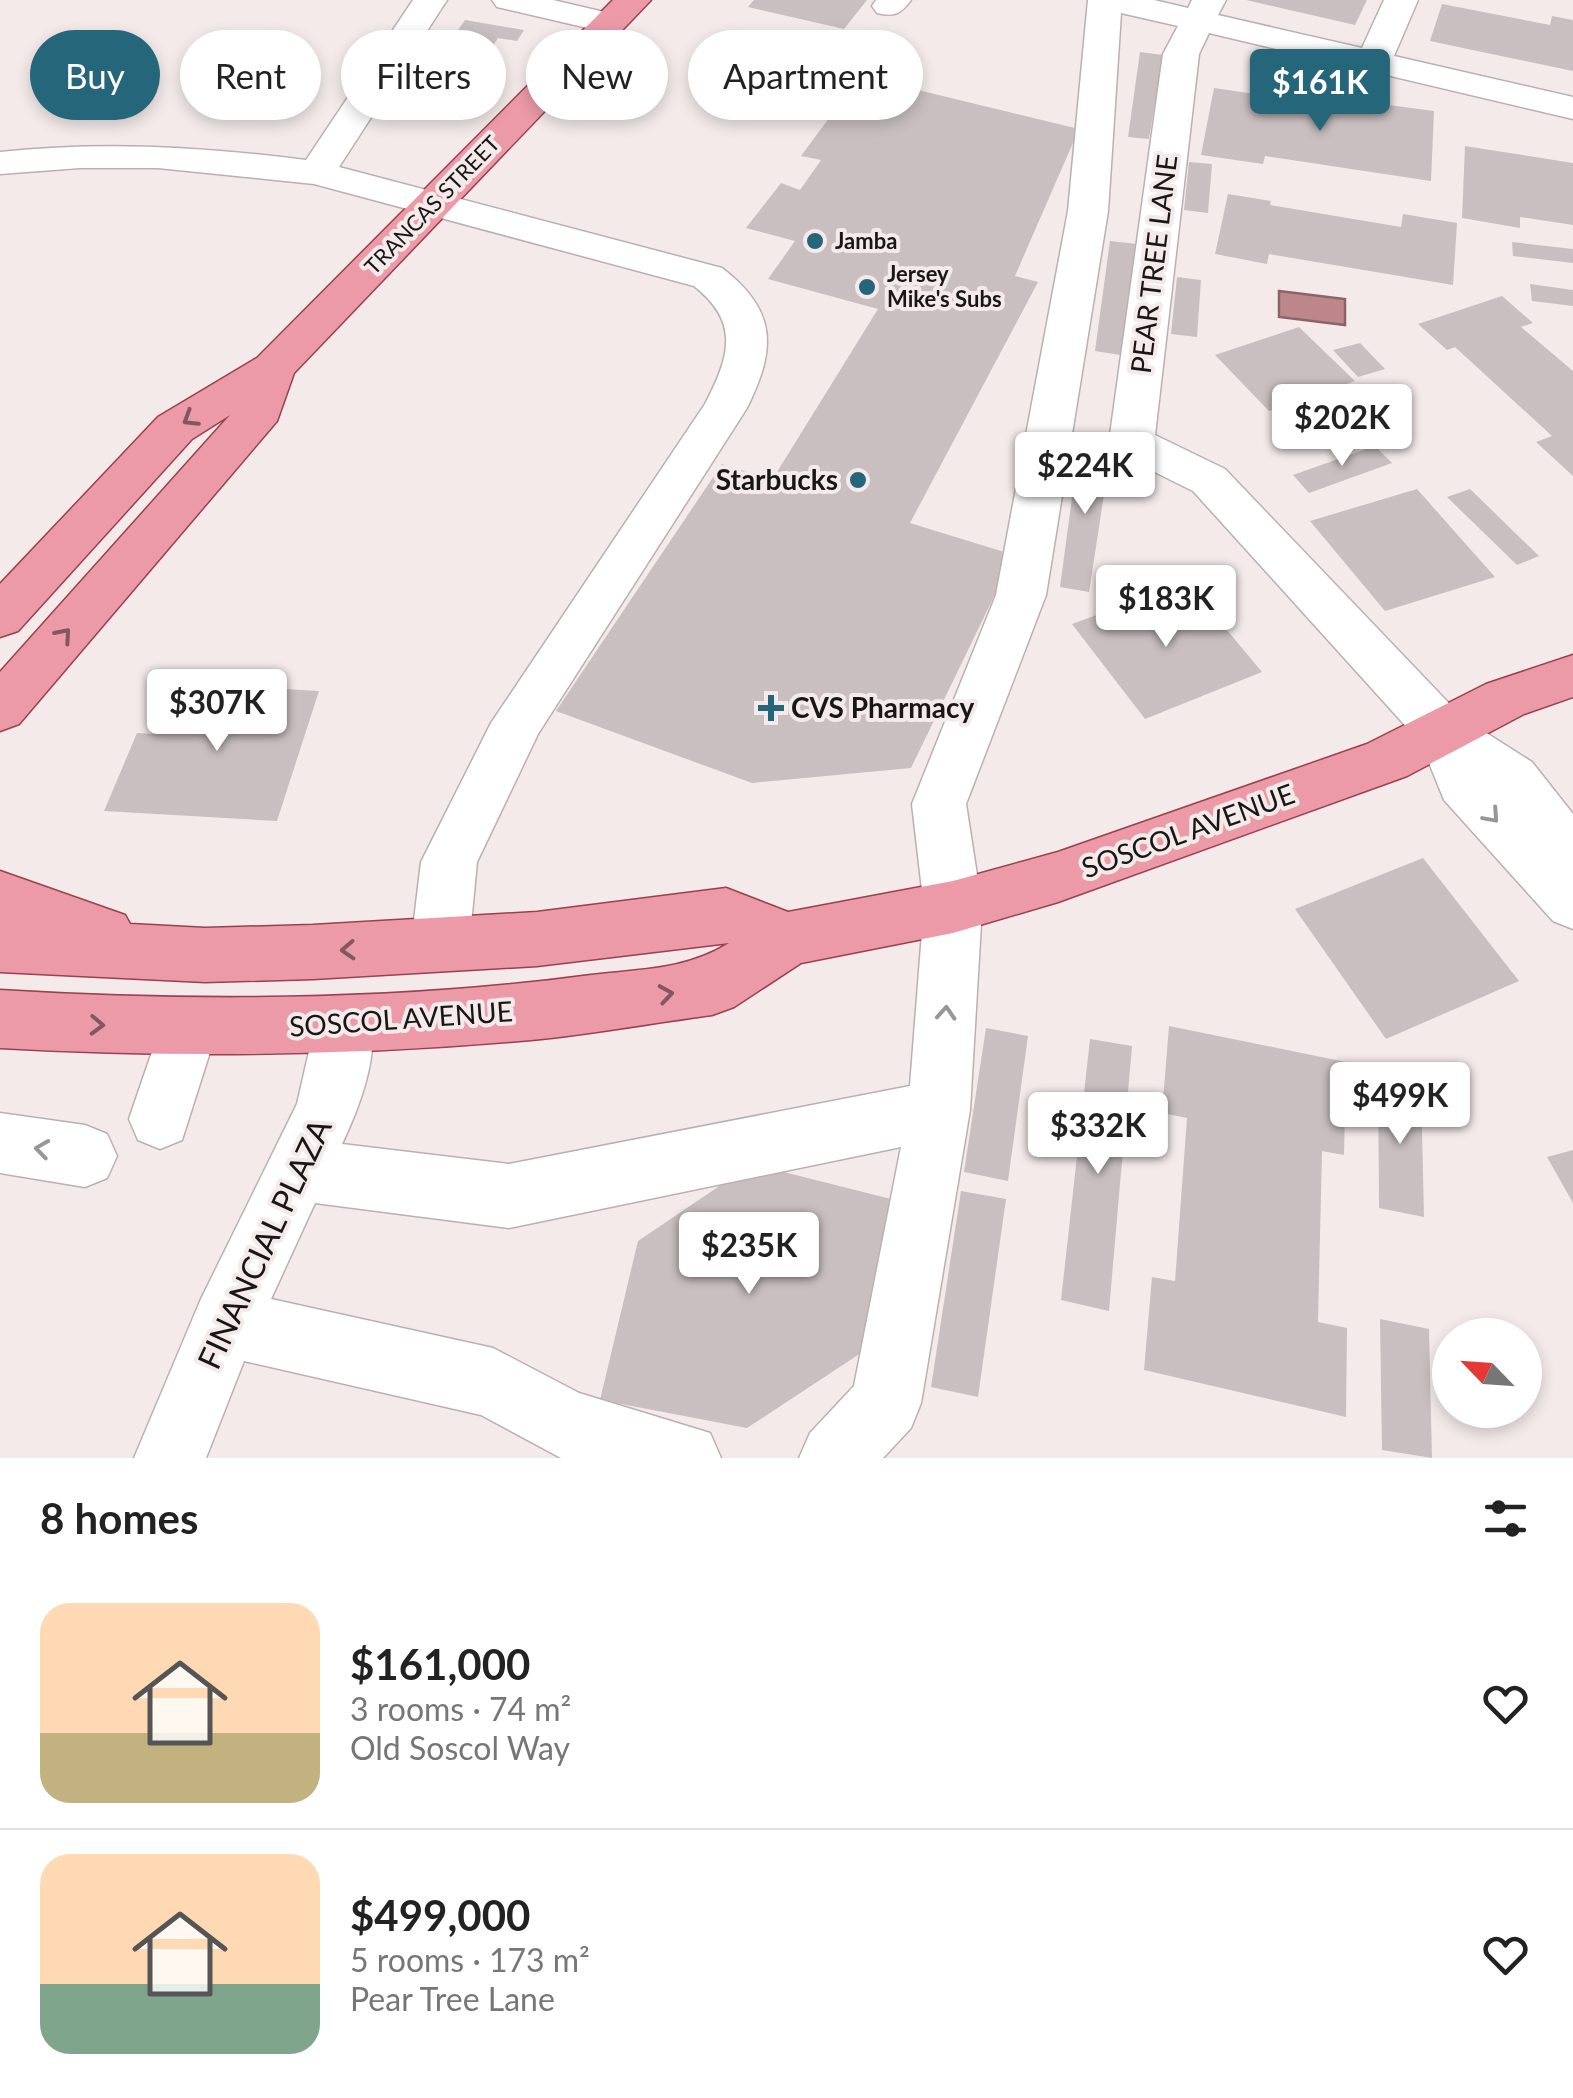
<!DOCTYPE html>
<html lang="en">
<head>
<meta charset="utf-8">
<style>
	body { margin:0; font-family:Lato,sans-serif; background:#f2f2f2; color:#222; height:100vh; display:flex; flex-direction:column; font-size:38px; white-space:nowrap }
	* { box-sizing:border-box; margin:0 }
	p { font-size:32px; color:#767676 }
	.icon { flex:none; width:55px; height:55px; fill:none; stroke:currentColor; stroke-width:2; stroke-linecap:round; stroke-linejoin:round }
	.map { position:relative; height:1458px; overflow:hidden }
	.details { display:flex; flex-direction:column; background:#fff; flex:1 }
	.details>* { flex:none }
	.hud { position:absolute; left:30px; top:30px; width:1000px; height:90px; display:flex; gap:20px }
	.needle { width:65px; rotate:295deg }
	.fabs { position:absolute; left:1432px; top:1318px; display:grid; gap:20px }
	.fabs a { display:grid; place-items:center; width:110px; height:110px; border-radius:50%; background:#fff; box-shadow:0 5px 15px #0003; font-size:50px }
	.price { position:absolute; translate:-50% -85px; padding:0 22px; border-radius:10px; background:#fff; color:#222; font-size:32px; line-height:65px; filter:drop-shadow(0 2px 5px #0008) }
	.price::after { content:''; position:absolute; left:50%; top:60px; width:30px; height:22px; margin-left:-15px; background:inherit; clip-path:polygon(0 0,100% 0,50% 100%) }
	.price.active { background:#26667b; color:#fff }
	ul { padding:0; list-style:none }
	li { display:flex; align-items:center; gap:30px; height:250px; padding:0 40px }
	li+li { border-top:2px solid #e0e0e0 }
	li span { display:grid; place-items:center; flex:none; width:280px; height:200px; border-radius:30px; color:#555 }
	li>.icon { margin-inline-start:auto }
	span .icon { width:120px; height:120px; fill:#fffc; stroke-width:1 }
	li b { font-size:42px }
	h2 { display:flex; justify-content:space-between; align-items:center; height:120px; padding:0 40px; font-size:42px }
	.chip { padding:0 35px; border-radius:45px; background:#fff; box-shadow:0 5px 15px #0003; font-size:35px; line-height:90px }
	.chip.active { background:#26667b; color:#fff }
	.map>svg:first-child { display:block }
	.water { fill:#bc868b; stroke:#8b6468; stroke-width:2.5 }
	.building { fill:#c9bfc0 }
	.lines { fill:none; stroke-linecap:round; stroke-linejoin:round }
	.minor-casing { stroke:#bab0b1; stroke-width:3 }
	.major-casing { stroke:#9a404f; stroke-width:3 }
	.minor { fill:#fff; fill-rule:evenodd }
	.major { fill:#ec9aa8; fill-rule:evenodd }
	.oneway { stroke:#82585f }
	.oneway2 { stroke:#989696 }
	.poi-dot { fill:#26667b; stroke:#f4eaea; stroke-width:4 }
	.labels { text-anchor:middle; stroke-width:8; stroke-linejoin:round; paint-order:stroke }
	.far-street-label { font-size:22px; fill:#191616; stroke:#f4eaea }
	.far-poi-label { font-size:22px; font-weight:bold; fill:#191616; stroke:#f4eaea; text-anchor:start }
	.street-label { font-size:28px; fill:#191616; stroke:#f4eaea }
	.poi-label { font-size:28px; font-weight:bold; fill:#191616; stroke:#f4eaea; text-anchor:end }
	.near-street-label { font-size:32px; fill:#191616; stroke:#f4eaea }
</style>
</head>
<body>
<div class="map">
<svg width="1573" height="1458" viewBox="0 0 1573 1458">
	<rect width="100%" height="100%" fill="#f4eaea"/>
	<path class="water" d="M1279,291L1345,299V325L1279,317Z"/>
	<path class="building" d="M754,0H867L844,29L748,7Z
		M1246,0H1367L1355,25Z
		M1442,4L1550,25L1552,16L1573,20V71L1430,41Z
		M465,20L524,30L517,41L498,38L469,82L406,75L424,48L444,51Z
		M1140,52L1163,55L1149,139L1128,137Z
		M860,76L1079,129L1015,276L1038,282L910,523L1014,555L911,768L752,783L556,711L722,464L772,480L878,309L768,279L795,241L746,228L781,183L800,190L821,160L801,156Z
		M1214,88L1380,112L1381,104L1434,111L1431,181L1265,156L1263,164L1201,155Z
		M1465,146L1573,163V225L1520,217V228L1462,218Z
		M1189,162L1212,164L1208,213L1184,210Z
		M1228,194L1271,201L1270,205L1401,227L1403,214L1457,223L1453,285L1269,254L1267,264L1215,254Z
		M1110,241L1137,244L1120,355L1095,351Z
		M1512,242L1573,249V263L1513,256Z
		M1177,277L1201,280L1197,337L1171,334Z
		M1530,284L1573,290V306L1532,301Z
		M1502,296L1533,323L1521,327L1573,371V476L1536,442L1552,436L1455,347L1447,350L1418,324Z
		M1299,327L1355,381L1269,411L1215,355Z
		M1360,343L1385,369L1358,377L1333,350Z
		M1079,446L1111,449L1089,592L1060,587Z
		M1375,446L1392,463L1309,493L1293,475Z
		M1417,489L1495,577L1385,611L1310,521Z
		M1470,489L1539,556L1517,565L1447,497Z
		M1187,582L1262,672L1145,719L1072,624Z
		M177,683L319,691L277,821L104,811L137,733L157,734Z
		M1423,858L1519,981L1386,1039L1295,909Z
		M1169,1026L1346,1062L1344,1155L1322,1151L1318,1322L1347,1328L1346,1417L1144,1370L1152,1277L1175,1281L1187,1118L1162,1113Z
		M986,1028L1028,1036L1008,1181L964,1172Z
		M1090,1039L1132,1046L1109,1311L1061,1300Z
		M1378,1077L1421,1086L1424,1217L1379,1208Z
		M1573,1150V1203L1547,1157Z
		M752,1164L899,1201L864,1351L747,1428L600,1400L638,1241Z
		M961,1191L1006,1199L978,1397L931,1387Z
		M1380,1319L1429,1329L1432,1458L1382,1450Z"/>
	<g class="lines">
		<g class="minor-casing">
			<path id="minor" d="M413,0H447L339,167L722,268C778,311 776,349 747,408L538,734L477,862L469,945L461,963L440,971L419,963L411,945L421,862L491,723L705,404C730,356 740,322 694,286L314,184L158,168H80L0,174V152C103,141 203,147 306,160Z
				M492,0H553L621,16L626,23L621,30L609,33L497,7Z
				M876,0H911C901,14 894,17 877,13L872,6Z
				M1088,0H1154L1188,8L1192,0H1226L1218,15L1362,48L1384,0H1418L1394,56L1573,97V119L1209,33L1199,54L1155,435L1225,469L1463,718L1532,762L1573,814V929L1553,921L1444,800L1421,743L1193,491L1116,453L1109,442L1163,54L1178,26L1121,13L1108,211L1046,595L966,804L982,907L970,1110L921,1403L911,1428L883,1458H799L810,1433L854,1386L901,1147L509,1228L315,1203L271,1299L493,1348L579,1393L710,1433L721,1458H561L481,1415L244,1361L206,1458H134L201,1299L297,1104L315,1025L324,1006L345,997L366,1006C384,1045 360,1106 342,1144L509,1164L910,1086L924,907L912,804L996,595L1068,211Z
				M188,999L209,1008L218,1027L182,1140L160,1149L138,1140L129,1119L167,1008Z
				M0,1113L85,1125L107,1134L117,1156L107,1178L85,1187L0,1173Z"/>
		</g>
		<g class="major-casing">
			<path id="major" d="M613,0H651L294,373L277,421L19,724L0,731V672L230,415L192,439L18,631L0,637V584L158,417L257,358Z
				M1573,655V697L1524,714L1407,776L1058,902L953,933L801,963L734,1007L712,1015C652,1023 592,1034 531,1040C354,1056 178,1058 0,1048V990C197,1002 395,1001 591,975C641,969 686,970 729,943L537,966L313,979L205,982L0,972V871L125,915L130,924L205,928L313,925L537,912L726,888L788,912L953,881L1058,852L1367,744L1486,684Z"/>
		</g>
		<use href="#minor" class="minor"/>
		<use href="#major" class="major"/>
	</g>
	<defs><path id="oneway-chevron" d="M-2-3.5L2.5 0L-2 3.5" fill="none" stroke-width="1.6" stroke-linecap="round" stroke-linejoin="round" transform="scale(2.5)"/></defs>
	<g class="oneway">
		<use href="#oneway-chevron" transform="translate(190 419) rotate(148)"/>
		<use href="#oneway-chevron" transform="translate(64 635) rotate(-49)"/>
		<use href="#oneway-chevron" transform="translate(348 950) rotate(177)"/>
		<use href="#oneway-chevron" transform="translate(666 994) rotate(-9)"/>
		<use href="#oneway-chevron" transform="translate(97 1025) rotate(2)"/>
	</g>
	<g class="oneway2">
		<use href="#oneway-chevron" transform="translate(1492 816) rotate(48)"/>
		<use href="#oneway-chevron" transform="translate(946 1013) rotate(-86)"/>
		<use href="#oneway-chevron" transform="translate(42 1149) rotate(-172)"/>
	</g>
	<g class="poi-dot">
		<circle cx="815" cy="241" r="10"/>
		<circle cx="867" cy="287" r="10"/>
		<circle cx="858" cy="480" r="10"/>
		<path d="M766 693h10v10h10v10h-10v10h-10v-10h-10v-10h10z"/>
	</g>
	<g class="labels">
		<g class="far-street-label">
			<text transform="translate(432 205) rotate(-46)" y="8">TRANCAS STREET</text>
		</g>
		<g class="far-poi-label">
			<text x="835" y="249">Jamba</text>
			<text x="887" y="282">Jersey<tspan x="887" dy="25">Mike's Subs</tspan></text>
		</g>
		<g class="street-label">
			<text transform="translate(1154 264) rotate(-83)" y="10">PEAR TREE LANE</text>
			<text transform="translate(1188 831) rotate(-20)" y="10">SOSCOL AVENUE</text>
			<text transform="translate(401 1019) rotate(-4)" y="10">SOSCOL AVENUE</text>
		</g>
		<g class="poi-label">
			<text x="838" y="490">Starbucks</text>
			<text x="791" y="718" text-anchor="start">CVS Pharmacy</text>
		</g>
		<g class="near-street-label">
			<text transform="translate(265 1244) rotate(-65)" y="11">FINANCIAL PLAZA</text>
		</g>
	</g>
</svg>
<div class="fabs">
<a><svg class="needle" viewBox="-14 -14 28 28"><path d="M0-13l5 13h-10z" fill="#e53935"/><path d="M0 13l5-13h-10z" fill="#767676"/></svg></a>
</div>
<b class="price active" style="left:1320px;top:134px">$161K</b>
<b class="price" style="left:1342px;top:469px">$202K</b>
<b class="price" style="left:1085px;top:517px">$224K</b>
<b class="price" style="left:1166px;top:650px">$183K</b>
<b class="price" style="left:217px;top:754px">$307K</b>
<b class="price" style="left:1400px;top:1147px">$499K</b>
<b class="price" style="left:1098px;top:1177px">$332K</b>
<b class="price" style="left:749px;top:1297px">$235K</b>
<div class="hud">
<a class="chip active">Buy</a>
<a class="chip">Rent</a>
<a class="chip">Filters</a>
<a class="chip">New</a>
<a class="chip">Apartment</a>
</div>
</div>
<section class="details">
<h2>8 homes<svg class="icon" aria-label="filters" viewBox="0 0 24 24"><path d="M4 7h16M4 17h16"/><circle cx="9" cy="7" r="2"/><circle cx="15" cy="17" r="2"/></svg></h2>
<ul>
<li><span style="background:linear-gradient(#ffd9b3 65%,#c2b280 0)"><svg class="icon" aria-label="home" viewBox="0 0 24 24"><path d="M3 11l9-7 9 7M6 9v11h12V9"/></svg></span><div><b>$161,000</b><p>3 rooms · 74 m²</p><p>Old Soscol Way</p></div><svg class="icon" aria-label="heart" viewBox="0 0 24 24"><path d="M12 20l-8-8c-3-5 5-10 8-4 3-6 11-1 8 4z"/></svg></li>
<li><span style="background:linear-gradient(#ffd9b3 65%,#7fa58c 0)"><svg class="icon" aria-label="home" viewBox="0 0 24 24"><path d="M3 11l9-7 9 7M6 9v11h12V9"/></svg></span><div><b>$499,000</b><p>5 rooms · 173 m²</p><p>Pear Tree Lane</p></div><svg class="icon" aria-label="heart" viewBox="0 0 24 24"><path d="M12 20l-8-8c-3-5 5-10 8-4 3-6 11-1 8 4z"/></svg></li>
</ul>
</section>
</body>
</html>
